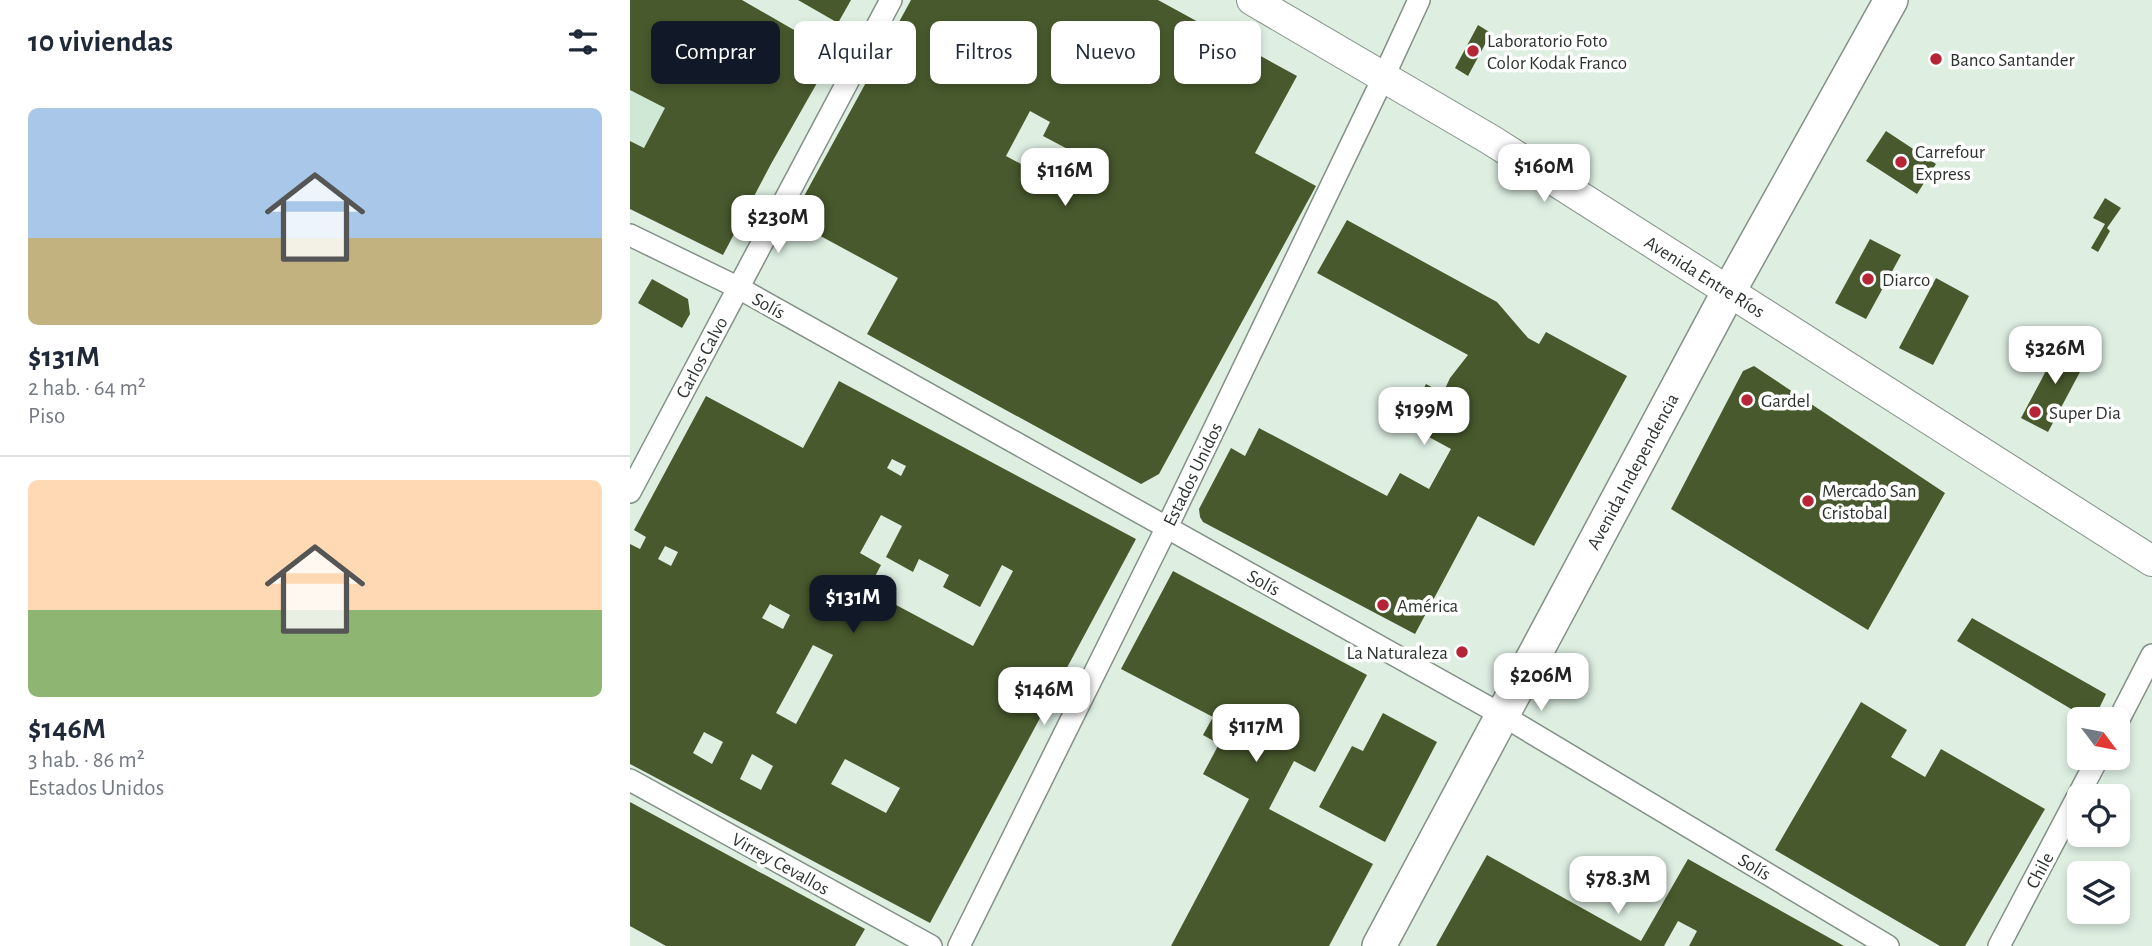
<!DOCTYPE html>
<html lang="es">
<head>
<meta charset="utf-8">
<style>
	body { margin:0; font-family:"Alegreya Sans",sans-serif; background:#f6f6f7; color:#1f2937; height:100vh; display:flex; flex-direction:column; font-size:26px; white-space:nowrap }
	* { box-sizing:border-box; margin:0 }
	p { font-size:23px; color:#747a83 }
	.icon { flex:none; width:38px; height:38px; fill:none; stroke:currentColor; stroke-width:2; stroke-linecap:round; stroke-linejoin:round }
	.map { position:relative; flex:1; overflow:hidden }
	.details { display:flex; flex-direction:column; background:#fff; width:630px }
	.details>* { flex:none }
	.top-card { position:absolute; left:21px; top:21px; width:665px; height:63px; display:flex; gap:14px }
	.needle { width:46px; rotate:122deg }
	.fabs { position:absolute; left:1437px; top:707px; display:grid; gap:14px }
	.fabs a { display:grid; place-items:center; width:63px; height:63px; border-radius:10px; background:#fff; box-shadow:0 4px 10px #0003; font-size:35px }
	.price { position:absolute; translate:-50% -60px; padding:0 16px; border-radius:14px; background:#fff; color:#222; font-size:23px; line-height:46px; filter:drop-shadow(0 2px 4px #0008) }
	.price::after { content:''; position:absolute; left:50%; top:42px; width:21px; height:16px; margin-left:-10px; background:inherit; clip-path:polygon(0 0,100% 0,50% 100%) }
	.price.selected { background:#111827; color:#fff }
	ul { padding:0; list-style:none }
	li { display:grid; align-content:center; gap:14px; height:371px; padding:0 28px }
	li+li { border-top:2px solid #e0e1e3 }
	li span { display:grid; place-items:center; height:217px; border-radius:10px; color:#555 }
	li>.icon { margin-inline-start:auto }
	span .icon { width:126px; height:126px; fill:#fffc; stroke-width:1 }
	li b { font-size:30px }
	h2 { display:flex; justify-content:space-between; align-items:center; height:84px; padding:0 28px; font-size:30px }
	.chip { padding:0 24px; border-radius:10px; background:#fff; box-shadow:0 4px 10px #0003; font-size:24px; line-height:63px }
	.chip.selected { background:#111827; color:#fff }
	main { display:flex; flex:1; min-height:0 }
	.map>svg:first-child { display:block }
	.built { fill:#cfe7d5 }
	.building { fill:#48592d; fill-rule:evenodd }
	.lines { fill:none; stroke-linecap:round; stroke-linejoin:round }
	.minor-casing { stroke:#829186; stroke-width:24 }
	.secondary-casing { stroke:#829186; stroke-width:32 }
	.primary-casing { stroke:#829186; stroke-width:36 }
	.minor { stroke:#fff; stroke-width:21 }
	.secondary { stroke:#fff; stroke-width:30 }
	.primary { stroke:#fff; stroke-width:33 }
	.poi-dot { fill:#b62536; stroke:#fff; stroke-width:2.5 }
	.labels { text-anchor:middle; stroke-width:7; stroke-linejoin:round; paint-order:stroke }
	.poi-label { font-size:19px; fill:#2d342f; stroke:#fff; text-anchor:start }
	.street-label { font-size:19px; fill:#2d342f; stroke:#fff }
</style>
</head>
<body>
<main>
<section class="details">
<h2>10 viviendas<svg class="icon" aria-label="filters" viewBox="0 0 24 24"><path d="M4 7h16M4 17h16"/><circle cx="9" cy="7" r="2"/><circle cx="15" cy="17" r="2"/></svg></h2>
<ul>
<li><span style="background:linear-gradient(#a9c7e8 60%,#c2b280 0)"><svg class="icon" aria-label="home" viewBox="0 0 24 24"><path d="M3 11l9-7 9 7M6 9v11h12V9"/></svg></span><div><b>$131M</b><p>2 hab. · 64 m²</p><p>Piso</p></div></li>
<li><span style="background:linear-gradient(#ffd9b3 60%,#8fb573 0)"><svg class="icon" aria-label="home" viewBox="0 0 24 24"><path d="M3 11l9-7 9 7M6 9v11h12V9"/></svg></span><div><b>$146M</b><p>3 hab. · 86 m²</p><p>Estados Unidos</p></div></li>
</ul>
</section>
<div class="map">
<svg width="1522" height="946" viewBox="0 0 1522 946">
	<rect width="100%" height="100%" fill="#deefe2"/>
	<path class="built" d="M0,90L35,108L0,176Z"/>
	<path class="building" d="M0,0H112L204,53L141,164L93,255L0,209V141L14,148L35,108L0,90Z
		M168,0H221L208,23Z
		M281,0H528L667,76L625,153L686,186L529,474L511,484L237,334L268,278L161,220ZM400,111L420,122L413,136L447,154L430,185L376,156Z
		M848,25L861,33L838,76L825,68Z
		M1256,131L1306,164L1287,194L1236,161Z
		M1475,198L1491,208L1477,228L1480,231L1468,252L1461,248L1475,224L1463,218Z
		M717,220L867,302L898,338L909,344L916,332L997,376L904,546L848,516L785,634L573,522L570,517L569,509L601,448L615,456L629,428L757,496L770,473L799,489L821,449L775,424L796,384L813,393L820,378L838,355L687,273Z
		M1240,239L1271,255L1236,319L1205,303Z
		M1306,278L1339,296L1303,365L1269,348Z
		M22,279L58,299L60,314L52,328L8,303Z
		M1432,341L1459,355L1418,432L1391,418Z
		M1124,366L1315,493L1238,630L1041,509L1113,371Z
		M209,381L506,539L300,923L0,764V544L10,549L16,537L4,530L76,396L173,448ZM262,459L276,466L271,476L257,468ZM251,515L272,526L256,557L283,572L289,559L319,575L313,587L350,607L372,565L383,571L343,646L238,590L251,565L230,553ZM35,546L48,552L41,566L28,559ZM140,604L160,615L153,629L132,618ZM183,645L203,655L166,724L146,713ZM74,732L93,742L82,764L63,753ZM122,754L143,766L131,790L110,779ZM215,759L270,788L256,813L201,784Z
		M543,571L737,675L685,772L664,761L639,809L743,864L699,946H541L619,799L573,774L589,744L573,735L583,717L491,669Z
		M1342,618L1476,694L1464,719H1458L1327,641Z
		M1231,702L1277,730L1261,757L1295,777L1311,749L1415,809L1335,946H1310L1145,850Z
		M753,713L807,742L755,842L689,807L722,746L733,751Z
		M0,802L235,929L225,946H36L0,926Z
		M857,855L1011,941L1058,859L1214,946H1059L1067,931L1048,921L1034,946H806Z"/>
	<g class="lines">
		<g class="minor-casing">
			<path id="minor" d="M0,235L107,287L872,715L1258,946
				M0,492L261,0
				M1488,721L1522,655
				M0,780L301,946
				M329,946L537,527L754,76L789,0
				M1369,946L1468,758"/>
		</g>
		<g class="secondary-casing">
			<path id="secondary" d="M622,0L861,140L1522,561"/>
		</g>
		<g class="primary-casing">
			<path id="primary" d="M749,946L1099,291L1261,0"/>
		</g>
		<use href="#minor" class="minor"/>
		<use href="#secondary" class="secondary"/>
		<use href="#primary" class="primary"/>
	</g>
	<g class="poi-dot">
		<circle cx="843" cy="51" r="7"/>
		<circle cx="1306" cy="59" r="7"/>
		<circle cx="1271" cy="162" r="7"/>
		<circle cx="1238" cy="279" r="7"/>
		<circle cx="1117" cy="400" r="7"/>
		<circle cx="1405" cy="412" r="7"/>
		<circle cx="1178" cy="501" r="7"/>
		<circle cx="753" cy="605" r="7"/>
		<circle cx="832" cy="652" r="7"/>
	</g>
	<g class="labels">
		<g class="poi-label">
			<text x="857" y="47">Laboratorio Foto<tspan x="857" dy="22">Color Kodak Franco</tspan></text>
			<text x="1320" y="66">Banco Santander</text>
			<text x="1285" y="158">Carrefour<tspan x="1285" dy="22">Express</tspan></text>
			<text x="1252" y="286">Diarco</text>
			<text x="1131" y="407">Gardel</text>
			<text x="1419" y="419">Super Dia</text>
			<text x="1192" y="497">Mercado San<tspan x="1192" dy="22">Cristobal</tspan></text>
			<text x="767" y="612">América</text>
			<text x="818" y="659" text-anchor="end">La Naturaleza</text>
		</g>
		<g class="street-label">
			<text transform="translate(1075 276) rotate(32)" y="7">Avenida Entre Ríos</text>
			<text transform="translate(139 305) rotate(29)" y="7">Solís</text>
			<text transform="translate(71 357) rotate(-62)" y="7">Carlos Calvo</text>
			<text transform="translate(1002 471) rotate(-62)" y="7">Avenida Independencia</text>
			<text transform="translate(562 474) rotate(-64)" y="7">Estados Unidos</text>
			<text transform="translate(634 582) rotate(29)" y="7">Solís</text>
			<text transform="translate(151 863) rotate(29)" y="7">Virrey Cevallos</text>
			<text transform="translate(1125 866) rotate(31)" y="7">Solís</text>
			<text transform="translate(1409 870) rotate(-62)" y="7">Chile</text>
		</g>
	</g>
</svg>
<div class="fabs">
<a><svg class="needle" viewBox="-14 -14 28 28"><path d="M0-13l5 13h-10z" fill="#e53935"/><path d="M0 13l5-13h-10z" fill="#747a83"/></svg></a>
<a><svg class="icon" aria-label="locate" viewBox="0 0 24 24"><circle cx="12" cy="12" r="6"/><path d="M12 2v4M12 18v4M2 12h4M18 12h4"/></svg></a>
<a><svg class="icon" aria-label="layers" viewBox="0 0 24 24"><path d="M12 4l9 5-9 5-9-5zM3 14l9 5 9-5"/></svg></a>
</div>
<b class="price" style="left:914px;top:204px">$160M</b>
<b class="price" style="left:435px;top:208px">$116M</b>
<b class="price" style="left:148px;top:255px">$230M</b>
<b class="price" style="left:1425px;top:386px">$326M</b>
<b class="price" style="left:794px;top:447px">$199M</b>
<b class="price selected" style="left:223px;top:635px">$131M</b>
<b class="price" style="left:911px;top:713px">$206M</b>
<b class="price" style="left:414px;top:727px">$146M</b>
<b class="price" style="left:626px;top:764px">$117M</b>
<b class="price" style="left:988px;top:916px">$78.3M</b>
<div class="top-card">
<a class="chip selected">Comprar</a>
<a class="chip">Alquilar</a>
<a class="chip">Filtros</a>
<a class="chip">Nuevo</a>
<a class="chip">Piso</a>
</div>
</div>
</main>
</body>
</html>
